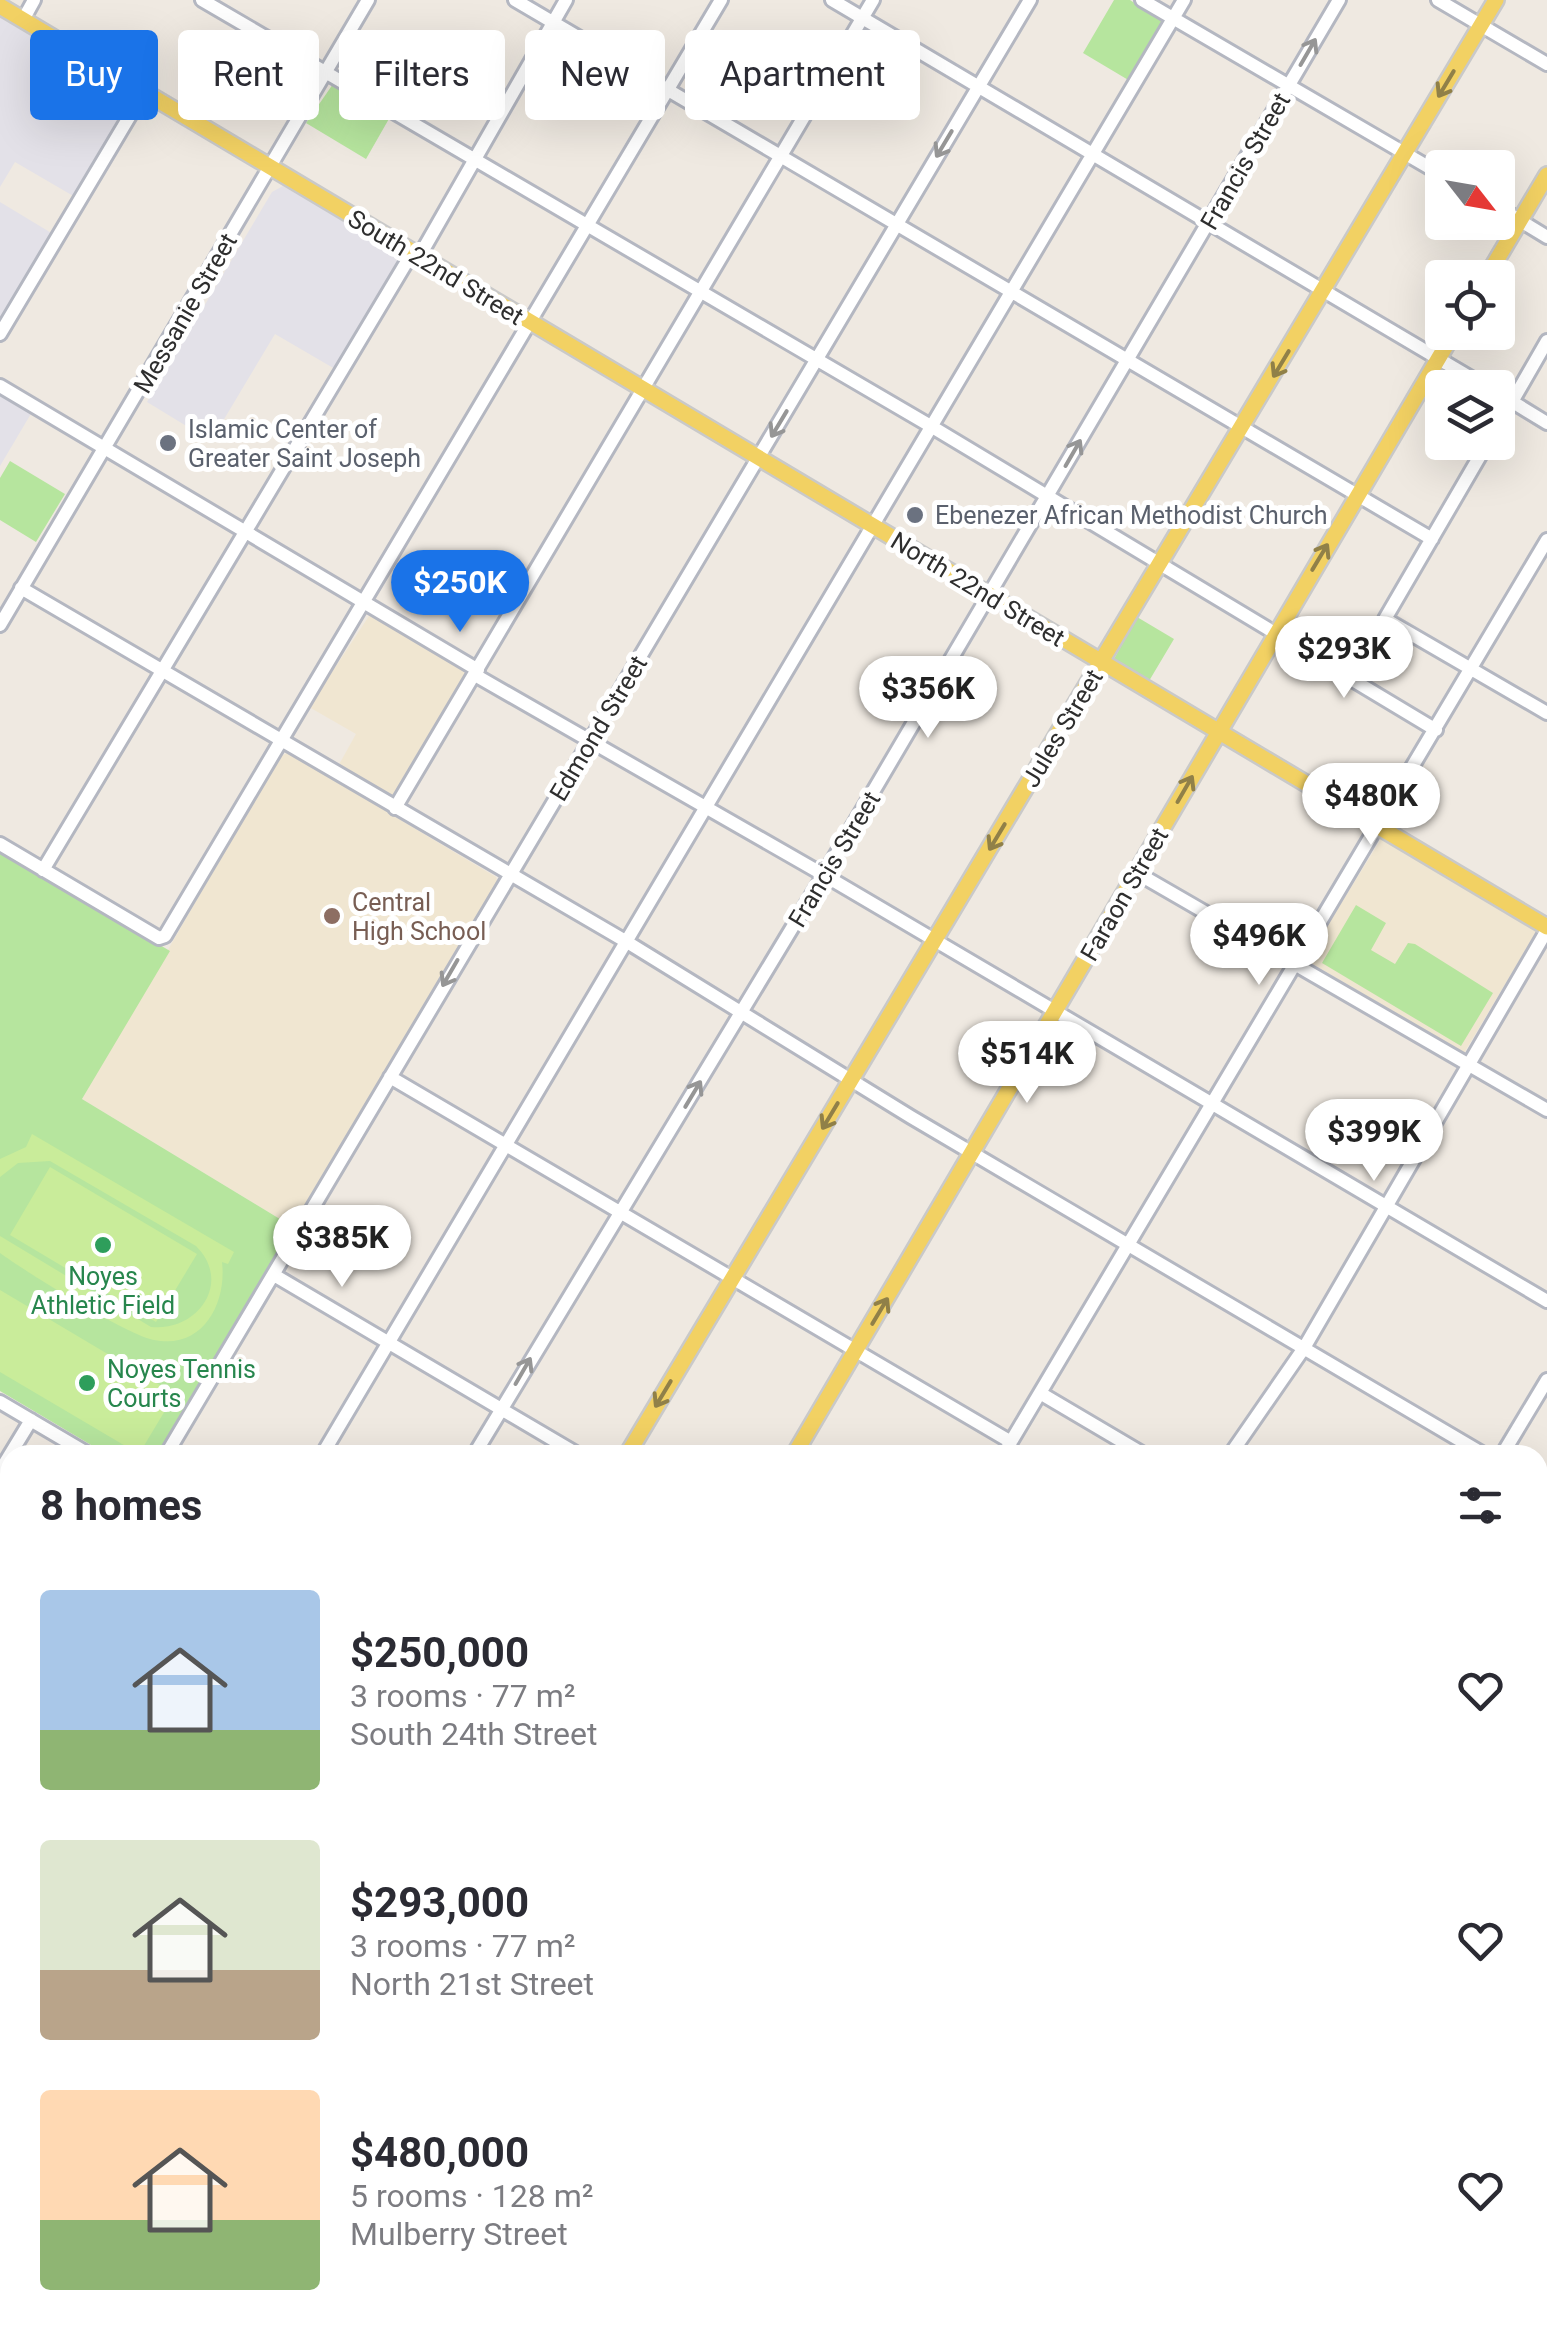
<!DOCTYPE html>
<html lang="en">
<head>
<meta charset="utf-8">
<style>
	body { margin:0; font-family:Roboto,sans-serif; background:#f7f7f7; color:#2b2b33; height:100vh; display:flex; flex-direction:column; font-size:38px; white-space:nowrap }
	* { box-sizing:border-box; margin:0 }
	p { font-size:32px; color:#7c7c81 }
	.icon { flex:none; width:55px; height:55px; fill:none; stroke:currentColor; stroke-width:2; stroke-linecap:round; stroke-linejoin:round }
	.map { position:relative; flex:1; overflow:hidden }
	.drawer { position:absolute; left:0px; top:1445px; width:1548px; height:892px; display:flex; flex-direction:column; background:#fff; border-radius:30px 30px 0 0; box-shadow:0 10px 40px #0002 }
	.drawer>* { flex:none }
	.hud { position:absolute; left:30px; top:30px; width:1000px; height:90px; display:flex; gap:20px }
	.needle { width:65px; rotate:121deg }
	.tools { position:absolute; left:1425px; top:150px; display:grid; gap:20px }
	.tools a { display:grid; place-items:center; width:90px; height:90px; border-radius:10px; background:#fff; box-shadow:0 10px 40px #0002; font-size:50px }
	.price { position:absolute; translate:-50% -85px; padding:0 22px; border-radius:35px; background:#fff; color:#222; font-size:32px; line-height:65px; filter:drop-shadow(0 2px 5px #0008) }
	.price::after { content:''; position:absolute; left:50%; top:60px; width:30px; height:22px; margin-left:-15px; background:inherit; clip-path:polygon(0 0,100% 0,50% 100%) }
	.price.current { background:#1a73e8; color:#fff }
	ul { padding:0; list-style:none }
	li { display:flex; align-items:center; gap:30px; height:250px; padding:0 40px }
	li span { display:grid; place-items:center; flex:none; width:280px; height:200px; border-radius:10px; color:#555 }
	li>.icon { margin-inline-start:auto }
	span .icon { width:120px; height:120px; fill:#fffc; stroke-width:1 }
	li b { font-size:42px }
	h2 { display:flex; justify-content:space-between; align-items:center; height:120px; padding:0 40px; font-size:42px }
	.tag { padding:0 35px; border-radius:10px; background:#fff; box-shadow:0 10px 40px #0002; font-size:35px; line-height:90px }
	.tag.current { background:#1a73e8; color:#fff }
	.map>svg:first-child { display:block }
	.industrial { fill:#e3e1e8 }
	.education { fill:#f0e6d1 }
	.green { fill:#b6e59e }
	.pitch { fill:#c9ec9a }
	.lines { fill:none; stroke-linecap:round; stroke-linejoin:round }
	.minor-casing { stroke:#b4b7c1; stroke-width:18 }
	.major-casing { stroke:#c9c9c9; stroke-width:20 }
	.minor { stroke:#fff; stroke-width:12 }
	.major { stroke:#f2d163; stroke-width:15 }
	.oneway { stroke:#969696 }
	.oneway2 { stroke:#908048 }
	.worship-dot { fill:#6b7280; stroke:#fff; stroke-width:4 }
	.education-dot { fill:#8d6e63; stroke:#fff; stroke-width:4 }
	.leisure-dot { fill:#2e9e5b; stroke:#fff; stroke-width:4 }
	.labels { text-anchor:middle; stroke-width:10; stroke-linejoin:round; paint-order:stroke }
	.street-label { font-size:25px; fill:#2e2e2e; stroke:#fff }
	.worship-label { font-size:25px; fill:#5b616d; stroke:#fff; text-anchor:start }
	.education-label { font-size:25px; fill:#785e54; stroke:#fff; text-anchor:start }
	.leisure-label { font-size:25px; fill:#27864d; stroke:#fff }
</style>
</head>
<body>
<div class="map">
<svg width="1547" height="2337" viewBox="0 0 1547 2337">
	<rect width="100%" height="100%" fill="#efe9e1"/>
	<path class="industrial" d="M0,12L134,97L75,197L15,162L0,187Z
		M283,186L400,253V261L335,369L275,334L211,441L147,402L272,192Z
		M0,202L53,234L0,322Z
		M0,393L32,412L0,466Z"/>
	<path class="education" d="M371,613L468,670L387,812L496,877L498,884L293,1227L82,1099L279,757L287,753L331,779L356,734L309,707Z
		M1383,836L1538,929L1464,1053L1306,960Z"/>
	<path class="green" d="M1114,0H1130L1163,22L1130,81L1083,53Z
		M333,84L390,117L366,159L306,123Z
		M10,461L65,494L36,542L0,520V478Z
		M1137,617L1174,639L1149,681L1114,659Z
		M0,850L170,951L82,1099L293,1227L158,1455H108L0,1391Z
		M1356,905L1386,923L1371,950L1395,964L1408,943L1415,944L1493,993L1461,1046L1322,963Z
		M361,2328H538L554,2337H355Z
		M688,2328H1117L1112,2337H683Z"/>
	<path class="pitch" d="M32,1134L234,1252L228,1264L222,1262C227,1303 203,1350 154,1340C127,1335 26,1272 0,1253V1236L151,1327C197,1332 233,1283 196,1246L50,1161L18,1163L0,1177V1159L26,1147Z
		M50,1167L197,1254L156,1322L10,1235Z
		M0,1290L175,1394L139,1454L0,1372Z
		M1538,1649L1547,1655V1780L1538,1796Z"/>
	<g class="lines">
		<g class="minor-casing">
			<path id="minor" d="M202,0L934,428L1436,730
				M515,0L1432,539
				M832,0L1488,388
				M1142,0L1442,175
				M1438,0L1547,64
				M23,20L34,0
				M1498,207L1547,237
				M419,257L566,0
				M0,334L144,92
				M0,386L478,670
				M1498,393L1547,423
				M1498,426L1547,341
				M1488,442L1385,619L1547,713
				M21,588L627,942L911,1117L1485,1455
				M0,625L368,0
				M475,675L824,875L1547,1301
				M395,808L873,0
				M0,844L159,938L165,936L721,0
				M43,870L412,253
				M1137,873L1547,1110
				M390,1077L1011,1442
				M274,1275L579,1455
				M1040,1393L1145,1455
				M0,1402L90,1455
				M166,1455L1030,0
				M322,1455L1184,0
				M474,1455L824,875L1339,0
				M1003,1455L1547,540
				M1230,1455L1304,1348L1547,930
				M1502,1455L1547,1380
				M0,1471L31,1420
				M1538,1486L1547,1492
				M0,1733L10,1716
				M0,1750L10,1756
				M1538,1968L1539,1952L1547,1940
				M0,1993L10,1976
				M1538,2054L1547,2092
				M0,2097L10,2103
				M1538,2132L1547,2138
				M1538,2298L1547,2304"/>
		</g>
		<g class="major-casing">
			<path id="major" d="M0,6L1547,927
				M1486,278L1547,175
				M627,1455L1496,0
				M794,1455L1454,332
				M103,2337L109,2328
				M266,2337L272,2328"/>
		</g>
		<use href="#minor" class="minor"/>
		<use href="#major" class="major"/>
	</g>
	<defs><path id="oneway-shaft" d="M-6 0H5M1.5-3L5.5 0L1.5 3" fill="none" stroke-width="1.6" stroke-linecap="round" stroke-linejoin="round" transform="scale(2.5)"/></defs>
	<g class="oneway">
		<use href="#oneway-shaft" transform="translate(1308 52) rotate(-60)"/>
		<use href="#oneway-shaft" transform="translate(944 144) rotate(121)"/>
		<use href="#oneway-shaft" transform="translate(779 424) rotate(121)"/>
		<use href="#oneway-shaft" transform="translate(1073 453) rotate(-60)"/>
		<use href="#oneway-shaft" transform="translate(450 973) rotate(120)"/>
		<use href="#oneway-shaft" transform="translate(693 1094) rotate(-59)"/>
		<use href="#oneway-shaft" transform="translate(523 1371) rotate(-60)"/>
	</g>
	<g class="oneway2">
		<use href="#oneway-shaft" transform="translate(1446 84) rotate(121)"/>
		<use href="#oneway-shaft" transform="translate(1281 364) rotate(121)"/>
		<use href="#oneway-shaft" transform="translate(1320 557) rotate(-59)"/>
		<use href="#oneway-shaft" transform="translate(1185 789) rotate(-60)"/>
		<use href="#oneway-shaft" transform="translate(997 837) rotate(121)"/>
		<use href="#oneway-shaft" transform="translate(830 1116) rotate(121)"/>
		<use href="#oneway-shaft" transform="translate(880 1311) rotate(-59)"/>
		<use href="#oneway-shaft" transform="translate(663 1394) rotate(121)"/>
	</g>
	<g class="worship-dot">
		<circle cx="168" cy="443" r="10"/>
		<circle cx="915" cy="515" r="10"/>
	</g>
	<circle class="education-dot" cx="332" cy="916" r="10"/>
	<g class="leisure-dot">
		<circle cx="103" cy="1245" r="10"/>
		<circle cx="87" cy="1383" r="10"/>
	</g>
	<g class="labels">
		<g class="street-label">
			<text transform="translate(1245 161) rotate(-60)" y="9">Francis Street</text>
			<text transform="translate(436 267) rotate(31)" y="9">South 22nd Street</text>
			<text transform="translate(185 313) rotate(-60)" y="9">Messanie Street</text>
			<text transform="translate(978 589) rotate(31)" y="9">North 22nd Street</text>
			<text transform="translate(598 728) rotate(-59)" y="9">Edmond Street</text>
			<text transform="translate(1062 728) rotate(-59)" y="9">Jules Street</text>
			<text transform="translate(834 859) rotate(-59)" y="9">Francis Street</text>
			<text transform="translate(1124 894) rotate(-60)" y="9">Faraon Street</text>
		</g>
		<g class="worship-label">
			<text x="188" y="438">Islamic Center of<tspan x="188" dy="29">Greater Saint Joseph</tspan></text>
			<text x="935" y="524">Ebenezer African Methodist Church</text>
		</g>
		<g class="education-label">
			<text x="352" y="911">Central<tspan x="352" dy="29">High School</tspan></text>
		</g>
		<g class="leisure-label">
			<text x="103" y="1285">Noyes<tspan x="103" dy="29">Athletic Field</tspan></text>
			<text x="107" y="1378" text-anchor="start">Noyes Tennis<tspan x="107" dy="29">Courts</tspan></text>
		</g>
	</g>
</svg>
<div class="tools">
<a><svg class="needle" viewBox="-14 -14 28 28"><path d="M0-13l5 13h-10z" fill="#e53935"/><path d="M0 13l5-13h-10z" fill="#7c7c81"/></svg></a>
<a><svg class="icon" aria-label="locate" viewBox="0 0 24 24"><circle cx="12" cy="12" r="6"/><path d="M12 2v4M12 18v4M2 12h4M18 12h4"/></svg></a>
<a><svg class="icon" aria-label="layers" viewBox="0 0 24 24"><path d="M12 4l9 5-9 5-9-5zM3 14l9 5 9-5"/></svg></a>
</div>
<b class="price current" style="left:460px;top:635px">$250K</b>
<b class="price" style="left:1344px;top:701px">$293K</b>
<b class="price" style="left:928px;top:741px">$356K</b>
<b class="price" style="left:1371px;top:848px">$480K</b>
<b class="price" style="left:1259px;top:988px">$496K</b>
<b class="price" style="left:1027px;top:1106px">$514K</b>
<b class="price" style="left:1374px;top:1184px">$399K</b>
<b class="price" style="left:342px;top:1290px">$385K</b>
<div class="hud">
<a class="tag current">Buy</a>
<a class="tag">Rent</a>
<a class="tag">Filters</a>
<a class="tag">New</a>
<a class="tag">Apartment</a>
</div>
<section class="drawer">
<h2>8 homes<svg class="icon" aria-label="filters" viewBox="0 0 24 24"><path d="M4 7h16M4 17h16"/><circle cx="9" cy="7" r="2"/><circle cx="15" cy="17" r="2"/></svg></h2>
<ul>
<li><span style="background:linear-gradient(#a9c7e8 70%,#8fb573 0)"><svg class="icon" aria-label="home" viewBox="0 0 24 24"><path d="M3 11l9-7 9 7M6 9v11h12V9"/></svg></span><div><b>$250,000</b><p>3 rooms · 77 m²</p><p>South 24th Street</p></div><svg class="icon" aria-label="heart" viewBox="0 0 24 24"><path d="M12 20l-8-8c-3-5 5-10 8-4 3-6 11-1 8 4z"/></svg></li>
<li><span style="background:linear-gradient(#dfe7d0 65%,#b9a48a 0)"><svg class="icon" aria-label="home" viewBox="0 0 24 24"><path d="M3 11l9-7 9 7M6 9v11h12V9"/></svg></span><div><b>$293,000</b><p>3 rooms · 77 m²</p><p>North 21st Street</p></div><svg class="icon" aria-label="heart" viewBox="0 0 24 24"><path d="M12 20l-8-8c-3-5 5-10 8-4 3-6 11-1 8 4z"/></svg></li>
<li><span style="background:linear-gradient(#ffd9b3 65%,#8fb573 0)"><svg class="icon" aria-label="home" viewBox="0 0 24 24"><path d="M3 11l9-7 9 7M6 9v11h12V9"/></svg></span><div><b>$480,000</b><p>5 rooms · 128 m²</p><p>Mulberry Street</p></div><svg class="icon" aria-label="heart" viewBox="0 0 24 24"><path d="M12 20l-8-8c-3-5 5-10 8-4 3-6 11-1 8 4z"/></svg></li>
</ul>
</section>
</div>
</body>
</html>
